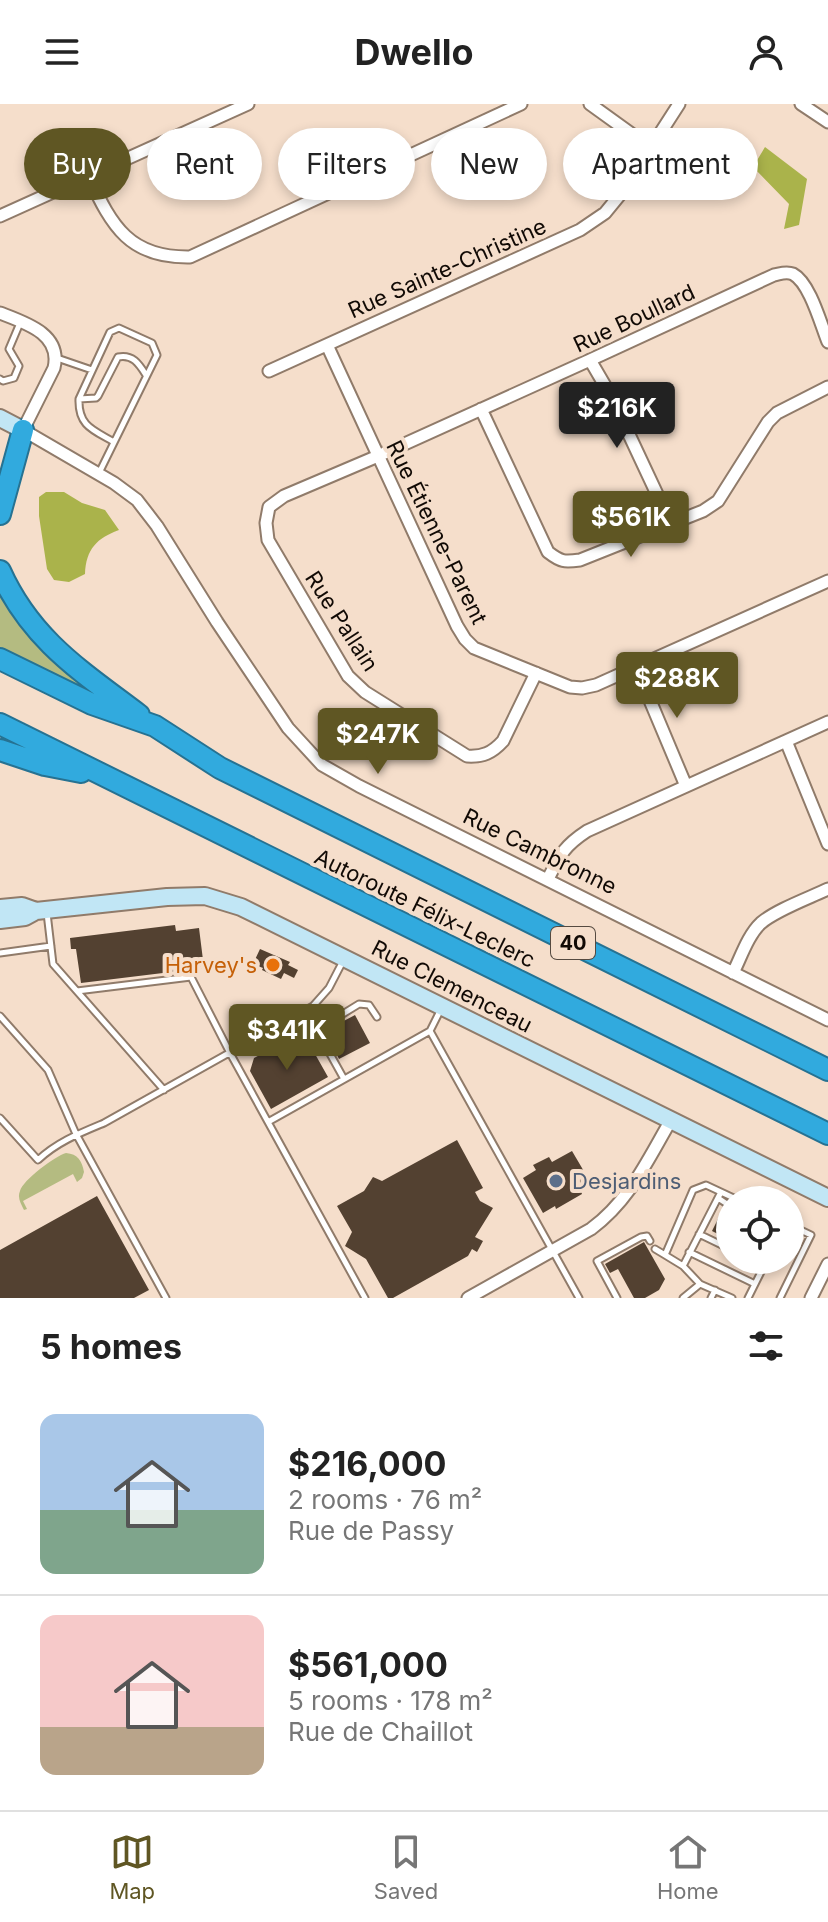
<!DOCTYPE html>
<html lang="en">
<head>
<meta charset="utf-8">
<style>
	body { margin:0; font-family:Inter,sans-serif; background:#f2f2f2; color:#222; height:100vh; display:flex; flex-direction:column; font-size:30px; white-space:nowrap }
	* { box-sizing:border-box; margin:0 }
	p { font-size:26px; color:#767676 }
	.icon { flex:none; width:44px; height:44px; fill:none; stroke:currentColor; stroke-width:2; stroke-linecap:round; stroke-linejoin:round }
	.map { position:relative; height:1194px; overflow:hidden }
	.panel { display:flex; flex-direction:column; background:#fff; flex:1 }
	.panel>* { flex:none }
	.top-card { position:absolute; left:24px; top:24px; width:780px; height:72px; display:flex; gap:16px }
	.tools { position:absolute; left:716px; top:1082px; display:grid; gap:16px }
	.tools a { display:grid; place-items:center; width:88px; height:88px; border-radius:50%; background:#fff; box-shadow:0 4px 12px #0003; font-size:40px }
	.price { position:absolute; translate:-50% -68px; padding:0 18px; border-radius:8px; background:#5f5623; color:#fff; font-size:26px; line-height:52px; filter:drop-shadow(0 2px 4px #0008) }
	.price::after { content:''; position:absolute; left:50%; top:48px; width:24px; height:18px; margin-left:-12px; background:inherit; clip-path:polygon(0 0,100% 0,50% 100%) }
	.price.current { background:#222; color:#fff }
	ul { padding:0; list-style:none }
	li { display:flex; align-items:center; gap:24px; height:200px; padding:0 40px }
	li+li { border-top:2px solid #e0e0e0 }
	li span { display:grid; place-items:center; flex:none; width:224px; height:160px; border-radius:16px; color:#555 }
	li>.icon { margin-inline-start:auto }
	span .icon { width:96px; height:96px; fill:#fffc; stroke-width:1 }
	li b { font-size:34px }
	h2 { display:flex; justify-content:space-between; align-items:center; height:96px; padding:0 40px; font-size:34px }
	.chip { padding:0 28px; border-radius:36px; background:#fff; box-shadow:0 4px 12px #0003; font-size:28px; line-height:72px }
	.chip.current { background:#5f5623; color:#fff }
	header { display:flex; justify-content:space-between; align-items:center; height:104px; padding:0 40px; background:#fff; font-size:36px; font-weight:700 }
	.menu { display:flex; justify-content:space-around; align-items:center; height:112px; border-top:2px solid #e0e0e0; background:#fff; font-size:22px; color:#767676 }
	.menu a { display:grid; justify-items:center; gap:4px }
	.menu .current { color:#5f5623 }
	.map>svg:first-child { display:block }
	.green { fill:#b4bb81 }
	.forest { fill:#aab34b }
	.building { fill:#534131 }
	.lines { fill:none; stroke-linecap:round; stroke-linejoin:round }
	.lane-casing { stroke:#907b6a; stroke-width:9 }
	.street-casing { stroke:#907b6a; stroke-width:15 }
	.secondary-casing { stroke:#907b6a; stroke-width:20 }
	.highway-casing { stroke:#267292; stroke-width:24 }
	.lane { stroke:#fff; stroke-width:5 }
	.street { stroke:#fff; stroke-width:11 }
	.secondary { stroke:#c1e6f5; stroke-width:16 }
	.highway { stroke:#31aade; stroke-width:20 }
	.food-dot { fill:#e8710a; stroke:#f5decb; stroke-width:3 }
	.service-dot { fill:#5c6f8a; stroke:#f5decb; stroke-width:3 }
	.labels { text-anchor:middle; stroke-width:8; stroke-linejoin:round; paint-order:stroke }
	.shield { fill:#f5decb; stroke:#554a40; stroke-width:2 }
	.shield-label { font-size:20px; font-weight:bold; fill:#110a05 }
	.street-label { font-size:22px; fill:#110a05; stroke:#f5decb }
	.food-label { font-size:22px; fill:#c56008; stroke:#f5decb; text-anchor:end }
	.service-label { font-size:22px; fill:#4e5e75; stroke:#f5decb; text-anchor:start }
</style>
</head>
<body>
<header><svg class="icon" aria-label="menu" viewBox="0 0 24 24"><path d="M4 6h16M4 12h16M4 18h16"/></svg>Dwello<svg class="icon" aria-label="person" viewBox="0 0 24 24"><circle cx="12" cy="8" r="4"/><path d="M4 21q1-7 8-7t8 7"/></svg></header>
<div class="map">
<svg width="828" height="1194" viewBox="0 0 828 1194">
	<rect width="100%" height="100%" fill="#f5decb"/>
	<path class="green" d="M0,485L106,596L0,543Z
		M66,1049C78,1050 82,1057 84,1068L82,1074L77,1078L73,1070L23,1097L27,1105L24,1106C21,1100 17,1094 20,1087C23,1076 55,1052 66,1049Z"/>
	<path class="forest" d="M765,43L807,75L799,121L784,125L789,100L753,63Z
		M46,388H64L82,399L105,406L119,426C97,434 86,445 85,470L69,478L54,476L47,465L39,412V393Z"/>
	<path class="building" d="M175,821L176,827L199,824L204,864L81,879L76,845H71L70,834Z
		M260,845L290,858L288,861L298,866L294,874L284,869L281,875L262,866L263,864L253,860Z
		M355,911L370,939L339,955L325,927Z
		M306,934L328,973L271,1005L250,967L254,954L284,938L288,944Z
		M457,1036L483,1084L475,1088L480,1097L493,1104L475,1133L483,1137L477,1148L472,1145L468,1152L393,1194H388L366,1155L345,1142L352,1128L337,1102L364,1087L373,1073L382,1077Z
		M572,1047L592,1081L581,1087L582,1090L556,1105L555,1102L543,1109L523,1074L536,1066L533,1061L549,1053L552,1058Z
		M97,1092L149,1186L134,1194H0V1146Z
		M723,1105L730,1108V1136L712,1127Z
		M644,1138L665,1175L659,1186L645,1194H634L618,1165L610,1169L605,1160Z"/>
	<g class="lines">
		<g class="lane-casing">
			<path id="lane" d="M57,254L92,266
				M0,275L3,277L14,274L19,262L9,245L20,219
				M79,295L96,294L98,292L118,253C133,250 139,260 146,271
				M99,369L157,251L152,239L119,224L110,228L79,295C78,322 93,326 114,338
				M47,809L53,860L164,986
				M0,849L51,842
				M77,887L191,873L230,949L365,1194
				M0,912L48,966L76,1030L166,1194
				M430,927L579,1194
				M344,975L319,930L320,924L359,900L369,901L377,913
				M0,1014L38,1056C57,1038 80,1029 104,1019L313,902L329,884L343,857
				M268,1018L430,927L441,905
				M718,1094L730,1102
				M699,1130L730,1145
				M655,1145L665,1151
				M689,1148L755,1180L748,1194
				M753,1156L765,1161
				M683,1162L665,1151L693,1086L706,1081L738,1096
				M700,1180L683,1162L721,1088
				M755,1180L767,1156
				M617,1194L597,1157L641,1133L647,1132L650,1137
				M683,1194L700,1180L732,1194
				M711,1194L715,1186
				M780,1194L811,1131L790,1121"/>
		</g>
		<g class="street-casing">
			<path id="street" d="M590,0L651,44L700,76
				M801,0L828,18
				M89,73C112,123 130,154 190,153L521,0
				M0,112L248,0
				M0,209C26,219 62,230 54,264L23,326L114,379L137,396L157,422L217,518L288,624L322,661L359,682L828,916
				M327,241L457,522L465,535L474,544L570,583L582,584L596,581L828,477
				M590,256L611,292L671,420
				M269,267L580,126L605,109L623,87L679,0
				M481,305L548,448C561,458 564,458 580,456L703,407L718,397L768,318L777,309L828,283
				M636,563L686,682
				M536,569L503,637C492,649 483,653 467,652L365,588L348,572L268,436L266,419L269,403L284,392L378,352L590,256L774,171C780,170 786,167 793,170C810,179 821,221 828,238
				M786,637L828,740
				M548,775C560,751 564,742 587,727L828,618
				M733,869C741,853 748,831 761,819C776,806 809,794 828,785
				M468,1194L591,1125C630,1096 647,1057 671,1016
				M811,1194L828,1160"/>
		</g>
		<g class="secondary-casing">
			<path id="secondary" d="M0,314L23,326
				M0,804L22,802L36,807
				M0,816L25,813L36,807L167,793L205,792L241,803L828,1094"/>
		</g>
		<g class="highway-casing">
			<path id="highway" d="M0,410L23,326
				M0,467C31,536 81,567 139,611
				M0,555L92,600L155,622L220,664L828,966
				M0,620L828,1030
				M0,646L45,661L81,668"/>
		</g>
		<use href="#lane" class="lane"/>
		<use href="#street" class="street"/>
		<use href="#secondary" class="secondary"/>
		<use href="#highway" class="highway"/>
	</g>
	<circle class="food-dot" cx="273" cy="861" r="8"/>
	<circle class="service-dot" cx="556" cy="1077" r="8"/>
	<g class="labels">
		<rect class="shield" x="551" y="823" width="44" height="32" rx="6"/>
		<g class="shield-label">
			<text x="573" y="846">40</text>
		</g>
		<g class="street-label">
			<text transform="translate(447 164) rotate(-24)" y="8">Rue Sainte-Christine</text>
			<text transform="translate(634 214) rotate(-25)" y="8">Rue Boullard</text>
			<text transform="translate(437 428) rotate(64)" y="8">Rue Étienne-Parent</text>
			<text transform="translate(342 517) rotate(57)" y="8">Rue Pallain</text>
			<text transform="translate(540 747) rotate(26)" y="8">Rue Cambronne</text>
			<text transform="translate(425 804) rotate(26)" y="8">Autoroute Félix-Leclerc</text>
			<text transform="translate(452 882) rotate(27)" y="8">Rue Clemenceau</text>
		</g>
		<g class="food-label">
			<text x="257" y="869">Harvey's</text>
		</g>
		<g class="service-label">
			<text x="572" y="1085">Desjardins</text>
		</g>
	</g>
</svg>
<div class="tools">
<a><svg class="icon" aria-label="locate" viewBox="0 0 24 24"><circle cx="12" cy="12" r="6"/><path d="M12 2v4M12 18v4M2 12h4M18 12h4"/></svg></a>
</div>
<b class="price current" style="left:617px;top:346px">$216K</b>
<b class="price" style="left:631px;top:455px">$561K</b>
<b class="price" style="left:677px;top:616px">$288K</b>
<b class="price" style="left:378px;top:672px">$247K</b>
<b class="price" style="left:287px;top:968px">$341K</b>
<div class="top-card">
<a class="chip current">Buy</a>
<a class="chip">Rent</a>
<a class="chip">Filters</a>
<a class="chip">New</a>
<a class="chip">Apartment</a>
</div>
</div>
<section class="panel">
<h2>5 homes<svg class="icon" aria-label="filters" viewBox="0 0 24 24"><path d="M4 7h16M4 17h16"/><circle cx="9" cy="7" r="2"/><circle cx="15" cy="17" r="2"/></svg></h2>
<ul>
<li><span style="background:linear-gradient(#a9c7e8 60%,#7fa58c 0)"><svg class="icon" aria-label="home" viewBox="0 0 24 24"><path d="M3 11l9-7 9 7M6 9v11h12V9"/></svg></span><div><b>$216,000</b><p>2 rooms · 76 m²</p><p>Rue de Passy</p></div></li>
<li><span style="background:linear-gradient(#f6c9c9 70%,#b9a48a 0)"><svg class="icon" aria-label="home" viewBox="0 0 24 24"><path d="M3 11l9-7 9 7M6 9v11h12V9"/></svg></span><div><b>$561,000</b><p>5 rooms · 178 m²</p><p>Rue de Chaillot</p></div></li>
</ul>
</section>
<nav class="menu">
<a class="current"><svg class="icon" aria-label="map" viewBox="0 0 24 24"><path d="M3 6l6-2 6 2 6-2v14l-6 2-6-2-6 2zM9 4v14M15 6v14"/></svg>Map</a>
<a><svg class="icon" aria-label="saved" viewBox="0 0 24 24"><path d="M7 4h10v16l-5-4-5 4z"/></svg>Saved</a>
<a><svg class="icon" aria-label="home" viewBox="0 0 24 24"><path d="M3 11l9-7 9 7M6 9v11h12V9"/></svg>Home</a>
</nav>
</body>
</html>
